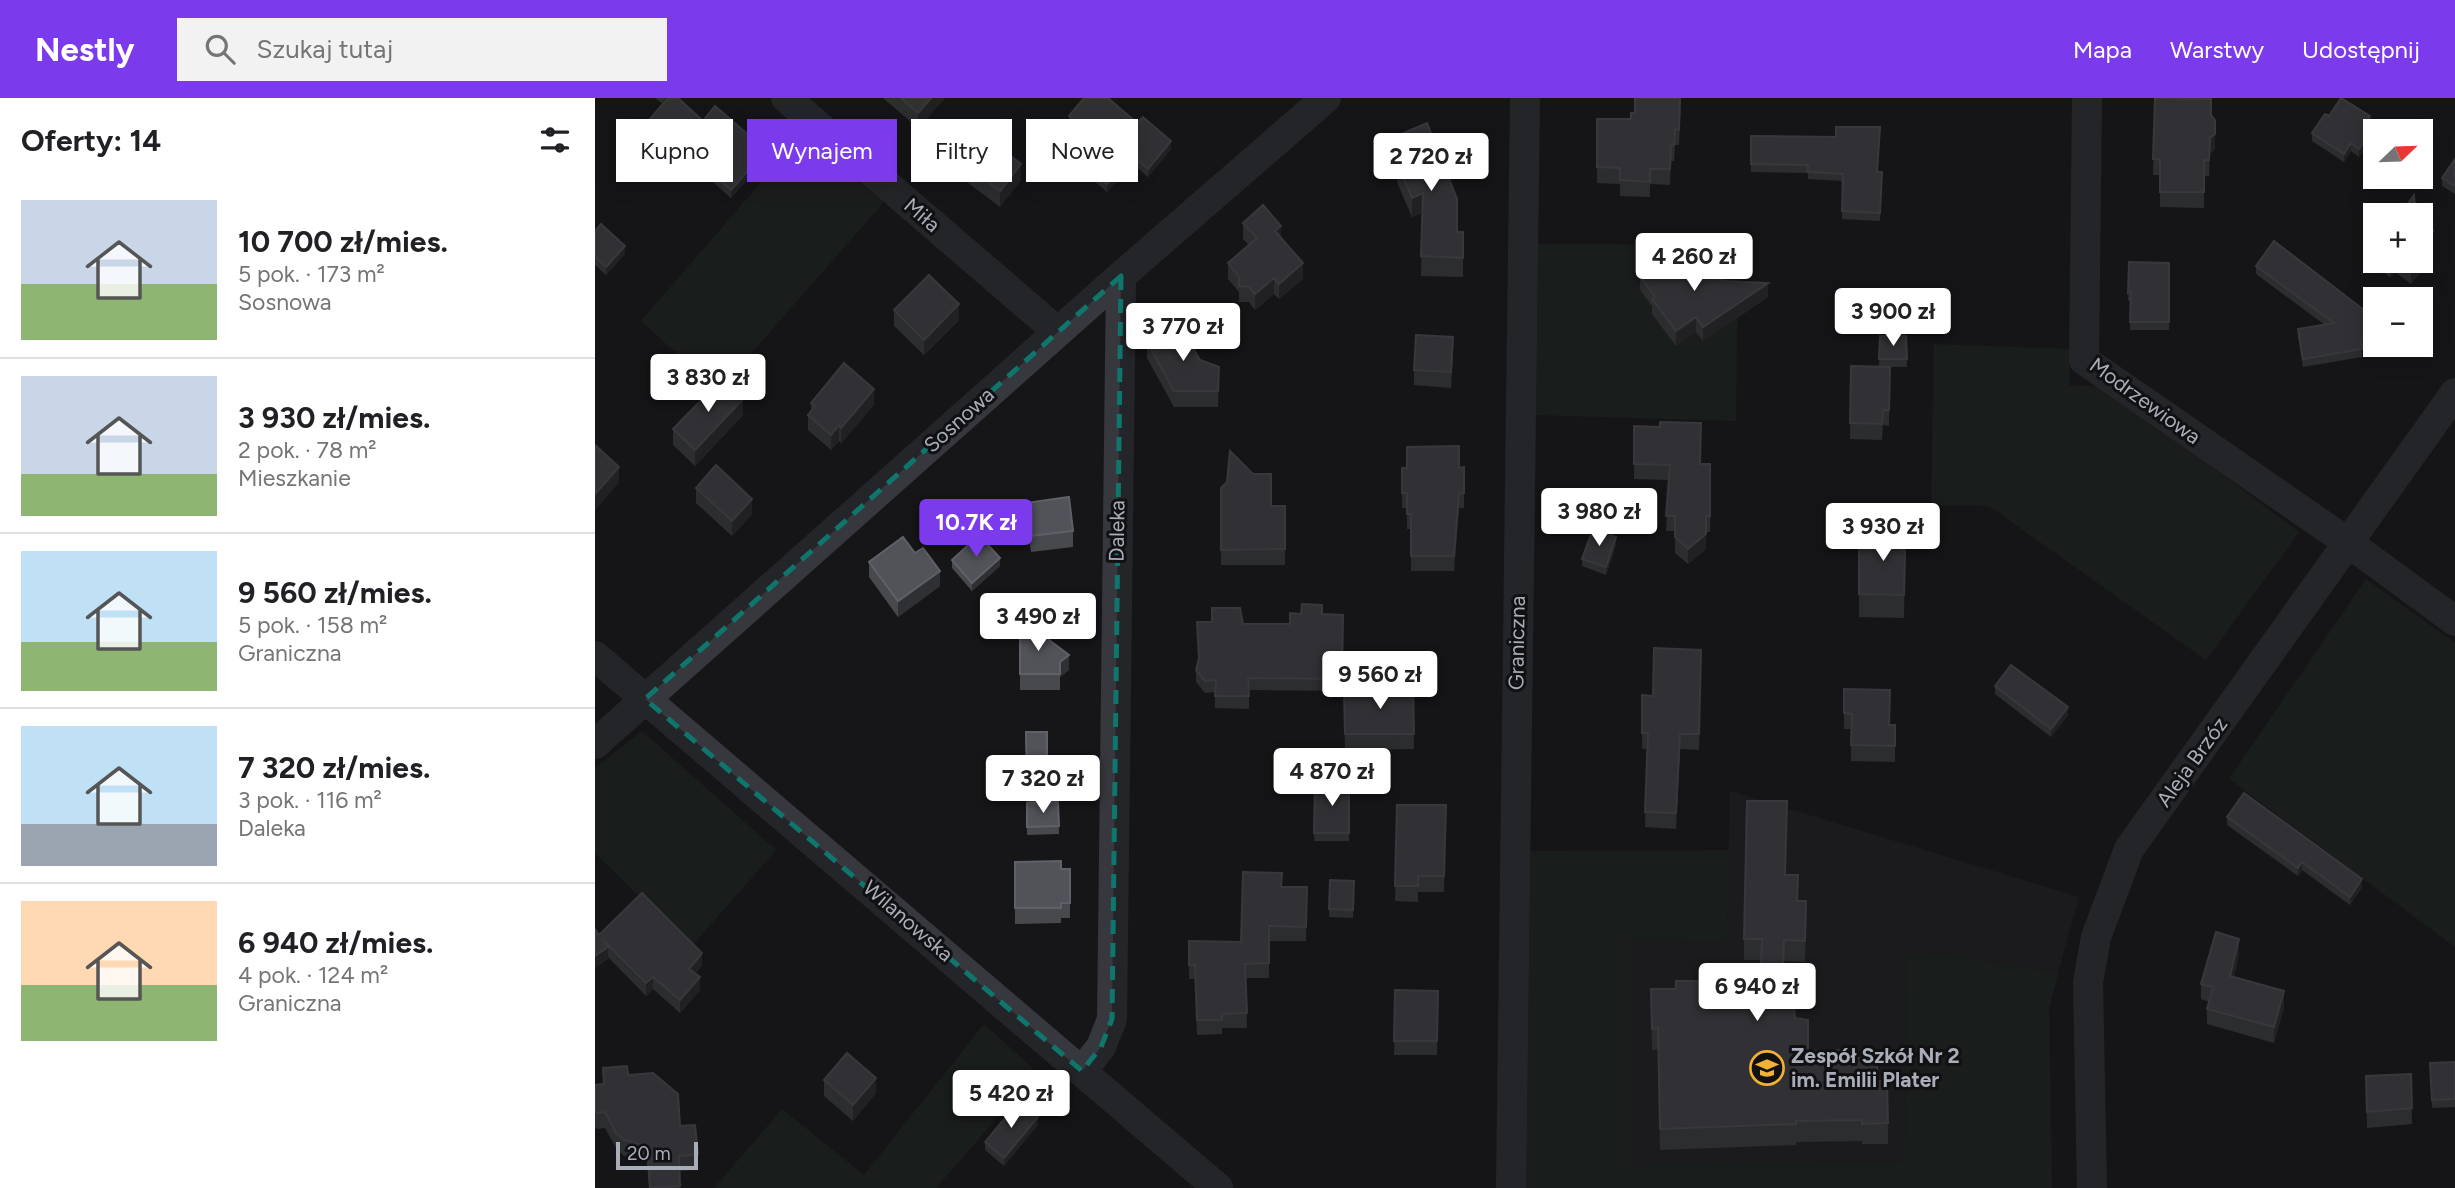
<!DOCTYPE html>
<html lang="pl">
<head>
<meta charset="utf-8">
<style>
	body { margin:0; font-family:Figtree,sans-serif; background:#f2f2f2; color:#202124; height:100vh; display:flex; flex-direction:column; font-size:26px; white-space:nowrap }
	* { box-sizing:border-box; margin:0 }
	p { font-size:23px; color:#757577 }
	.icon { flex:none; width:38px; height:38px; fill:none; stroke:currentColor; stroke-width:2; stroke-linecap:round; stroke-linejoin:round }
	.map { position:relative; flex:1; overflow:hidden }
	.details { display:flex; flex-direction:column; background:#fff; width:595px }
	.details>* { flex:none }
	.hud { position:absolute; left:21px; top:21px; width:665px; height:63px; display:flex; gap:14px }
	.needle { width:46px; rotate:67deg }
	.tools { position:absolute; left:1768px; top:21px; display:grid; gap:14px }
	.tools a { display:grid; place-items:center; width:70px; height:70px; border-radius:0px; background:#fff; box-shadow:0 4px 18px #0003; font-size:35px }
	.scale { position:absolute; left:21px; bottom:18px; width:82px; box-sizing:border-box; padding-left:7px; border:4px solid #a8adb8; border-top:0; font-size:19px; line-height:24px; white-space:nowrap; color:#a8adb8; -webkit-text-stroke:5px #111113; paint-order:stroke }
	.price { position:absolute; translate:-50% -60px; padding:0 16px; border-radius:7px; background:#fff; color:#222; font-size:23px; line-height:46px; filter:drop-shadow(0 2px 4px #0008) }
	.price::after { content:''; position:absolute; left:50%; top:42px; width:21px; height:16px; margin-left:-10px; background:inherit; clip-path:polygon(0 0,100% 0,50% 100%) }
	.price.active { background:#7c3aed; color:#fff }
	ul { padding:0; list-style:none }
	li { display:flex; align-items:center; gap:21px; height:175px; padding:0 21px }
	li+li { border-top:2px solid #e0e0e0 }
	li span { display:grid; place-items:center; flex:none; width:196px; height:140px; border-radius:0px; color:#555 }
	li>.icon { margin-inline-start:auto }
	span .icon { width:84px; height:84px; fill:#fffc; stroke-width:1 }
	li b { font-size:30px }
	h2 { display:flex; justify-content:space-between; align-items:center; height:84px; padding:0 21px; font-size:30px }
	.tag { padding:0 24px; border-radius:0px; background:#fff; box-shadow:0 4px 18px #0003; font-size:24px; line-height:63px }
	.tag.active { background:#7c3aed; color:#fff }
	header { display:flex; align-items:center; gap:42px; box-sizing:border-box; height:98px; padding:0 35px; background:#7c3aed; color:#fff }
	header strong { font-size:33px }
	nav { display:flex; gap:38px; margin-inline-start:auto; font-size:24px }
	.search { width:490px; height:63px; background:#f2f2f2; display:flex; align-items:center; gap:18px; box-sizing:border-box; padding:0 24px; border-radius:0px; color:#757577; font-size:26px }
	main { display:flex; flex:1; min-height:0 }
	.map>svg:first-child { display:block }
	.built { fill:#222225 }
	.green { fill:#1e261f }
	.lines { fill:none; stroke-linecap:round; stroke-linejoin:round }
	.minor { stroke:#37383d; stroke-width:30 }
	.wall { fill:#47494d }
	.shaded-wall { fill:#2f3033 }
	.building { fill:#525359; stroke:#5f6168; stroke-width:2 }
	.marked { fill:none; stroke:#0f766e; stroke-width:5; stroke-dasharray:14 9; stroke-linejoin:round }
	.labels { text-anchor:middle; stroke-width:6; stroke-linejoin:round; paint-order:stroke }
	.street-label { font-size:21px; fill:#a8adb8; stroke:#111113 }
	.poi-label { font-size:21px; font-weight:bold; fill:#a8adb8; stroke:#111113; text-anchor:start }
</style>
</head>
<body>
<header>
<strong>Nestly</strong>
<div class="search"><svg class="icon" aria-label="search" viewBox="0 0 24 24"><circle cx="10" cy="10" r="6"/><path d="M15 15l6 6"/></svg>Szukaj tutaj</div>
<nav><a>Mapa</a><a>Warstwy</a><a>Udostępnij</a></nav>
</header>
<main>
<section class="details">
<h2>Oferty: 14<svg class="icon" aria-label="filters" viewBox="0 0 24 24"><path d="M4 7h16M4 17h16"/><circle cx="9" cy="7" r="2"/><circle cx="15" cy="17" r="2"/></svg></h2>
<ul>
<li><span style="background:linear-gradient(#c9d6e8 60%,#8fb573 0)"><svg class="icon" aria-label="home" viewBox="0 0 24 24"><path d="M3 11l9-7 9 7M6 9v11h12V9"/></svg></span><div><b>10 700 zł/mies.</b><p>5 pok. · 173 m²</p><p>Sosnowa</p></div></li>
<li><span style="background:linear-gradient(#c9d6e8 70%,#8fb573 0)"><svg class="icon" aria-label="home" viewBox="0 0 24 24"><path d="M3 11l9-7 9 7M6 9v11h12V9"/></svg></span><div><b>3 930 zł/mies.</b><p>2 pok. · 78 m²</p><p>Mieszkanie</p></div></li>
<li><span style="background:linear-gradient(#bfe0f5 65%,#8fb573 0)"><svg class="icon" aria-label="home" viewBox="0 0 24 24"><path d="M3 11l9-7 9 7M6 9v11h12V9"/></svg></span><div><b>9 560 zł/mies.</b><p>5 pok. · 158 m²</p><p>Graniczna</p></div></li>
<li><span style="background:linear-gradient(#bfe0f5 70%,#9aa5b1 0)"><svg class="icon" aria-label="home" viewBox="0 0 24 24"><path d="M3 11l9-7 9 7M6 9v11h12V9"/></svg></span><div><b>7 320 zł/mies.</b><p>3 pok. · 116 m²</p><p>Daleka</p></div></li>
<li><span style="background:linear-gradient(#ffd9b3 60%,#8fb573 0)"><svg class="icon" aria-label="home" viewBox="0 0 24 24"><path d="M3 11l9-7 9 7M6 9v11h12V9"/></svg></span><div><b>6 940 zł/mies.</b><p>4 pok. · 124 m²</p><p>Graniczna</p></div></li>
</ul>
</section>
<div class="map">
<svg width="1860" height="1090" viewBox="0 0 1860 1090">
	<rect width="100%" height="100%" fill="#161618"/>
	<path class="built" d="M1135,693L1484,799L1463,875L1354,857L1311,859L1310,1065L1033,1068L1034,841L1132,842Z"/>
	<path class="green" d="M207,37L289,104L123,293L46,223Z
		M943,146L1143,147L1141,323L938,317Z
		M1339,246L1475,251L1474,287L1511,289L1704,434L1611,562L1394,408L1336,407Z
		M1771,481L1860,545V849L1634,681Z
		M47,633L181,752L96,849L0,755V670Z
		M1134,752L1132,843L1034,841V1068L1310,1065L1311,859L1354,857L1463,875L1454,911L1457,1090H929L933,753Z
		M389,926L442,974L341,1090H119L187,1011L269,1077Z"/>
	<g class="lines">
		<path class="minor" d="M191,0L463,234
			M1492,0L1489,262L1755,446L1860,523
			M0,558L623,1090
			M0,646L526,178L731,0
			M487,973L506,949L517,921L526,178
			M916,1090L930,0
			M1497,1090L1493,884L1501,839L1534,751L1860,295"/>
	</g>
	<path class="wall" d="M60,0H71L67,5Z
		M288,0H350L323,30Z
		M1086,0L1084,47H1080L1079,63H1076L1075,87L1055,86V99L1025,98V86L1002,85V21H1036L1040,15Z
		M1560,0L1616,17L1620,51L1615,56L1614,78H1609V110L1565,109V77H1558Z
		M474,18L542,25L576,51L553,79L537,65L512,94L482,68V60L495,45L474,26Z
		M1734,18L1775,26L1773,29L1777,40L1764,59L1756,53L1749,64L1717,43V35Z
		M55,21L108,23L171,60L136,100L55,28Z
		M1156,38L1283,74H1287L1285,123L1247,121L1248,83L1213,81V75L1156,74Z
		M797,40L862,134H868V179L826,178L827,115L817,119L802,84V73L797,59Z
		M360,59L426,82L405,109L360,75Z
		M1860,61V96L1847,88V80Z
		M648,125L686,141L708,181L684,201L679,196L660,212L654,204H644V194L633,181V165L654,147L648,141Z
		M0,133L30,156L11,177L0,167Z
		M1679,143L1767,250V259L1708,269L1703,239V231L1730,227L1661,176V168Z
		M1780,143V163H1825L1838,148L1830,160V168L1816,186L1800,174L1795,179L1775,165V149Z
		M1534,164L1574,165V232H1535L1536,202L1533,203Z
		M1045,178L1092,179L1129,183L1173,199L1108,243L1101,234L1081,248L1057,216V208L1045,192Z
		M299,212L364,222L329,257L299,228Z
		M1285,238H1311L1312,269H1295L1294,328L1288,327L1287,342L1255,341L1256,268L1284,269Z
		M552,244L624,269L623,309H579L552,260Z
		M858,255L856,290L819,287V272Z
		M216,305L279,307L246,345L244,343L236,352L213,332V317L216,313Z
		M148,317L100,368L78,347V331Z
		M1039,328L1106,366L1116,383L1115,434H1111V451L1093,466L1080,455V433H1071L1074,382L1039,381Z
		M869,369V410H864L859,473H816V431H812V410H807V370Z
		M101,390L157,416L137,438L101,405Z
		M626,390L676,408H690V467H626Z
		M431,405L478,433V449L436,454L431,420Z
		M1279,432L1306,452H1310L1309,520L1264,519V451H1279Z
		M1021,447L1011,477L987,468V461Z
		M320,455L345,488L303,519L274,479V464Z
		M357,462L405,468L377,493L357,470Z
		M395,497L473,498V534L445,535L474,572L465,579V592H425V535H395Z
		M727,516L748,517L747,593L654,592V611L620,610V594L610,595L601,584V572L604,562L602,524L648,526H695Z
		M1106,552L1104,652L1085,651L1081,731L1050,729L1052,651H1047V597L1058,598Z
		M818,586L819,651L750,652L749,593L796,592Z
		M1400,588L1473,617L1456,639L1400,596Z
		M1249,591L1295,627H1300V664L1256,663V631H1249Z
		M431,634H452V704H463L464,736L432,737Z
		M720,685H754V743H719Z
		M802,707H851L849,794H823V804L800,803Z
		M1632,719L1767,789L1755,807L1707,772L1703,778L1632,727Z
		M420,764L466,771H475V820H466V825L420,826Z
		M1191,777L1211,824L1210,864L1189,863L1188,908L1200,920L1213,953L1249,960L1282,983L1293,1025V1046H1267V1043L1201,1044V1047L1065,1052L1063,951L1057,952L1056,891L1165,889L1166,862H1149V841Z
		M735,782L759,783L758,820L734,819Z
		M687,789H712L711,843H674V880H651L652,930H627V936L602,937L600,881H594V843L646,844Z
		M4,837L107,867L100,876L105,892L85,915L58,891L51,898L13,859V861Z
		M1644,856L1639,879L1689,909L1679,945L1612,926V911L1614,904L1606,901V886Z
		M800,892L843,893L842,957H799Z
		M1860,964V1009L1837,1010L1835,965Z
		M8,970L33,977L85,1028L103,1056V1072L84,1073L85,1090H54L52,1063L29,1058L21,1050L10,1030L2,1031L0,1029V987L8,986Z
		M1816,976L1817,1026L1772,1030L1771,978Z
		M229,982L281,995L258,1023L229,998Z
		M443,1027L409,1068L390,1052V1044Z"/>
	<path class="shaded-wall" d="M336,0H350L323,30V15Z
		M1775,18V26L1770,35V27Z
		M1620,22V51L1615,56L1614,78L1615,40Z
		M1777,32V40L1764,59V51Z
		M576,43V51L553,79V71Z
		M1756,45V53L1749,64V56Z
		M171,52V60L136,100V92Z
		M537,57V65L512,94V86Z
		M426,66V82L405,109V93Z
		M828,95V114L817,119V100Z
		M686,128V143L680,133Z
		M1838,133V148L1830,160V168L1816,186V171L1822,163H1825L1826,149Z
		M30,148V156L11,177V169Z
		M1796,163H1800V174L1795,179Z
		M708,165V181L684,201V186Z
		M679,180V196L660,212V196Z
		M1173,185V199L1108,243V229Z
		M364,206V222L329,257V242Z
		M1101,219V234L1081,248V233Z
		M1780,226V234L1766,251V243Z
		M279,291V307L246,345V330Z
		M148,301V317L100,368V352Z
		M244,327V343L236,352V337Z
		M24,369V385L0,412V396Z
		M864,395V410L859,473V458Z
		M157,401V416L137,438V423Z
		M1111,434V451L1093,466V451Z
		M1021,439V447L1011,477V469Z
		M405,460V468L377,493V485Z
		M345,473V488L303,519V503Z
		M474,557V572L465,579V564Z
		M1473,609V617L1456,639V631Z
		M1085,636V651L1081,731V715Z
		M1707,764V772L1703,778V770Z
		M1767,781V789L1755,807V799Z
		M1644,841V856L1635,894V878Z
		M13,849V861L0,870V858Z
		M107,855V867L94,883V871Z
		M58,879V891L51,898V885Z
		M105,879V892L85,915V902Z
		M1689,893V909L1679,945V929Z
		M281,980V995L258,1023V1007Z
		M443,1019V1027L409,1068V1060Z"/>
	<path class="building" d="M73,0H83L108,23L120,8L171,52L136,92L55,21Z
		M306,0H336L323,15Z
		M489,0H513L542,25L548,19L576,43L553,71L537,57L512,86L482,60L499,40L474,18Z
		M1040,0H1085L1084,32L1080,31L1079,47L1076,48L1075,71H1055V84L1025,82V70L1002,69V21H1036V15H1040Z
		M1560,0L1616,1V17L1620,22V36L1615,40L1614,62H1609V94H1565V62L1558,61Z
		M1746,0L1775,18L1770,27L1777,32L1764,51L1756,45L1749,56L1717,35L1730,16L1734,18Z
		M832,25L862,101V134H868V160L826,158L828,95L817,100L802,65L806,63L797,40Z
		M1241,29H1285L1282,74H1287L1285,115L1247,113L1248,76L1213,74V67L1156,66V38L1241,39Z
		M381,31L426,66L405,93L360,59Z
		M1860,61V88L1847,80Z
		M1819,97L1821,117H1805Z
		M668,107L686,128L680,133L708,165L684,186L679,180L660,196L654,189L644,188V179L633,165L662,140L648,125Z
		M1825,123L1838,133L1826,149L1830,152L1825,159Z
		M6,126L30,148L11,169L0,159V133Z
		M1679,143L1778,219H1780V226L1766,243L1767,251L1708,261L1703,231L1739,225L1661,168Z
		M1780,143V152L1775,149Z
		M1076,157L1092,179L1115,163L1129,183L1173,185L1108,229L1101,219L1081,233L1057,201L1060,199L1045,178Z
		M1806,163H1822L1816,171Z
		M1534,164L1574,165V224H1535L1536,194L1533,195Z
		M334,177L364,206L329,242L299,212Z
		M583,225L605,262L624,269L623,293H579L552,244Z
		M821,237L858,239L856,274L819,272Z
		M1285,238H1311L1312,261H1284Z
		M249,265L279,291L246,330L244,327L236,337L213,317L220,308L216,305Z
		M1256,268L1295,269L1294,312H1288L1287,326L1255,325Z
		M127,281L148,301L100,352L78,331Z
		M1065,324L1106,325L1105,366H1115V418H1111V436L1093,451L1080,439V418H1071L1075,367L1039,366V328L1065,329Z
		M0,347L24,369L0,396Z
		M864,348V370L869,369V395H864L859,458H816V416H812V395H807V370H812V349Z
		M635,353L658,376H676V408H690V451L626,452V390L632,384Z
		M121,367L157,401L137,423L101,390Z
		M474,399L478,433L436,438L431,405Z
		M1289,424H1299L1305,432L1306,452H1310L1309,497L1264,496V451H1280L1279,432Z
		M998,431L1021,439L1011,469L987,461Z
		M384,437L405,460L377,485L357,462Z
		M308,439L320,455L328,450L345,473L303,503L274,464Z
		M395,497L473,498V519L395,520Z
		M707,506L727,507V516L748,517L747,581L653,580L654,598H620L621,582L610,583L601,572L604,560L602,524H617V510H645L648,526H695V515L706,516Z
		M425,520L474,557L465,564V576H425Z
		M1059,550L1106,552L1104,636H1085L1081,715L1050,714L1053,635H1047V597L1058,598Z
		M1416,567L1473,609L1456,631L1400,588Z
		M796,586H818L819,636H750L749,593L796,592Z
		M1249,591L1295,592L1294,627H1300V648L1256,647L1257,616L1249,615Z
		M431,634H452V697H432Z
		M720,685H754V735H719Z
		M1649,695L1767,781L1755,799L1707,764L1703,770L1632,719Z
		M1152,703H1192L1190,777H1203L1202,803H1211L1210,843L1189,842L1187,908H1199L1200,920L1213,922V953L1249,952V960H1282V983H1292L1293,1025L1267,1026V1022L1201,1023V1026L1065,1031L1063,930L1057,931L1056,891H1081V883H1108V890L1165,889L1167,841H1149Z
		M463,704L464,728L432,729V705Z
		M802,707H851L849,778H823V788H800Z
		M466,763V771H475V805H466V810H420V764Z
		M648,774L687,775L686,789H712L711,829L674,828V865L650,866L652,915L627,916V922H602L600,867H594V843L646,844Z
		M735,782L759,783L758,812L734,811Z
		M47,795L107,855L94,871L105,879L85,902L58,879L51,885L8,842L13,849L0,858V831L4,837Z
		M1621,834L1644,841L1635,878L1689,893L1679,929L1612,911L1618,889L1606,886Z
		M800,892L843,893L842,943H799Z
		M252,955L281,980L258,1007L229,982Z
		M1860,964V1001L1837,1002L1835,965Z
		M32,968L33,977L58,975L83,996L85,1028L100,1027L103,1056L84,1058L85,1088L55,1090L52,1048L29,1042L21,1035L10,1014L2,1015L0,1014V987L9,986L8,970Z
		M1816,976L1817,1010L1772,1014L1771,978Z
		M424,1003L443,1019L409,1060L390,1044Z"/>
	<path d="M0 0H1860V1090H0ZM526,178L517,921L506,949L487,973L50,601Z" fill="#161618" fill-opacity=".55" fill-rule="evenodd"/>
	<path class="marked" d="M526,178L517,921L506,949L487,973L50,601Z"/>
	<defs>
		<g id="school-ring" transform="scale(1.75)"><circle r="9.5" fill="#111113" stroke="#f2b134" stroke-width="1.5"/><path d="M0-5L7-2L0 1L-7-2ZM-4 1L0 2.5L4 1V4Q0 6-4 4Z" fill="#f2b134"/></g>
	</defs>
	<g fill-rule="evenodd">
		<use href="#school-ring" x="1172" y="970"/>
	</g>
	<g class="labels">
		<g class="street-label">
			<text transform="translate(327 117) rotate(41)" y="7">Miła</text>
			<text transform="translate(1550 303) rotate(36)" y="7">Modrzewiowa</text>
			<text transform="translate(364 322) rotate(-42)" y="7">Sosnowa</text>
			<text transform="translate(522 433) rotate(-89)" y="7">Daleka</text>
			<text transform="translate(922 545) rotate(-89)" y="7">Graniczna</text>
			<text transform="translate(1597 664) rotate(-54)" y="7">Aleja Brzóz</text>
			<text transform="translate(313 823) rotate(41)" y="7">Wilanowska</text>
		</g>
		<g class="poi-label">
			<text x="1196" y="965">Zespół Szkół Nr 2<tspan x="1196" dy="24">im. Emilii Plater</tspan></text>
		</g>
	</g>
</svg>
<div class="tools">
<a><svg class="needle" viewBox="-14 -14 28 28"><path d="M0-13l5 13h-10z" fill="#e53935"/><path d="M0 13l5-13h-10z" fill="#757577"/></svg></a>
<a>+</a>
<a>−</a>
</div>
<div class="scale">20 m</div>
<b class="price" style="left:836px;top:95px">2 720 zł</b>
<b class="price" style="left:1099px;top:195px">4 260 zł</b>
<b class="price" style="left:1298px;top:250px">3 900 zł</b>
<b class="price" style="left:588px;top:265px">3 770 zł</b>
<b class="price" style="left:113px;top:316px">3 830 zł</b>
<b class="price" style="left:1004px;top:450px">3 980 zł</b>
<b class="price active" style="left:381px;top:461px">10.7K zł</b>
<b class="price" style="left:1288px;top:465px">3 930 zł</b>
<b class="price" style="left:443px;top:555px">3 490 zł</b>
<b class="price" style="left:785px;top:613px">9 560 zł</b>
<b class="price" style="left:737px;top:710px">4 870 zł</b>
<b class="price" style="left:448px;top:717px">7 320 zł</b>
<b class="price" style="left:1162px;top:925px">6 940 zł</b>
<b class="price" style="left:416px;top:1032px">5 420 zł</b>
<div class="hud">
<a class="tag">Kupno</a>
<a class="tag active">Wynajem</a>
<a class="tag">Filtry</a>
<a class="tag">Nowe</a>
</div>
</div>
</main>
</body>
</html>
